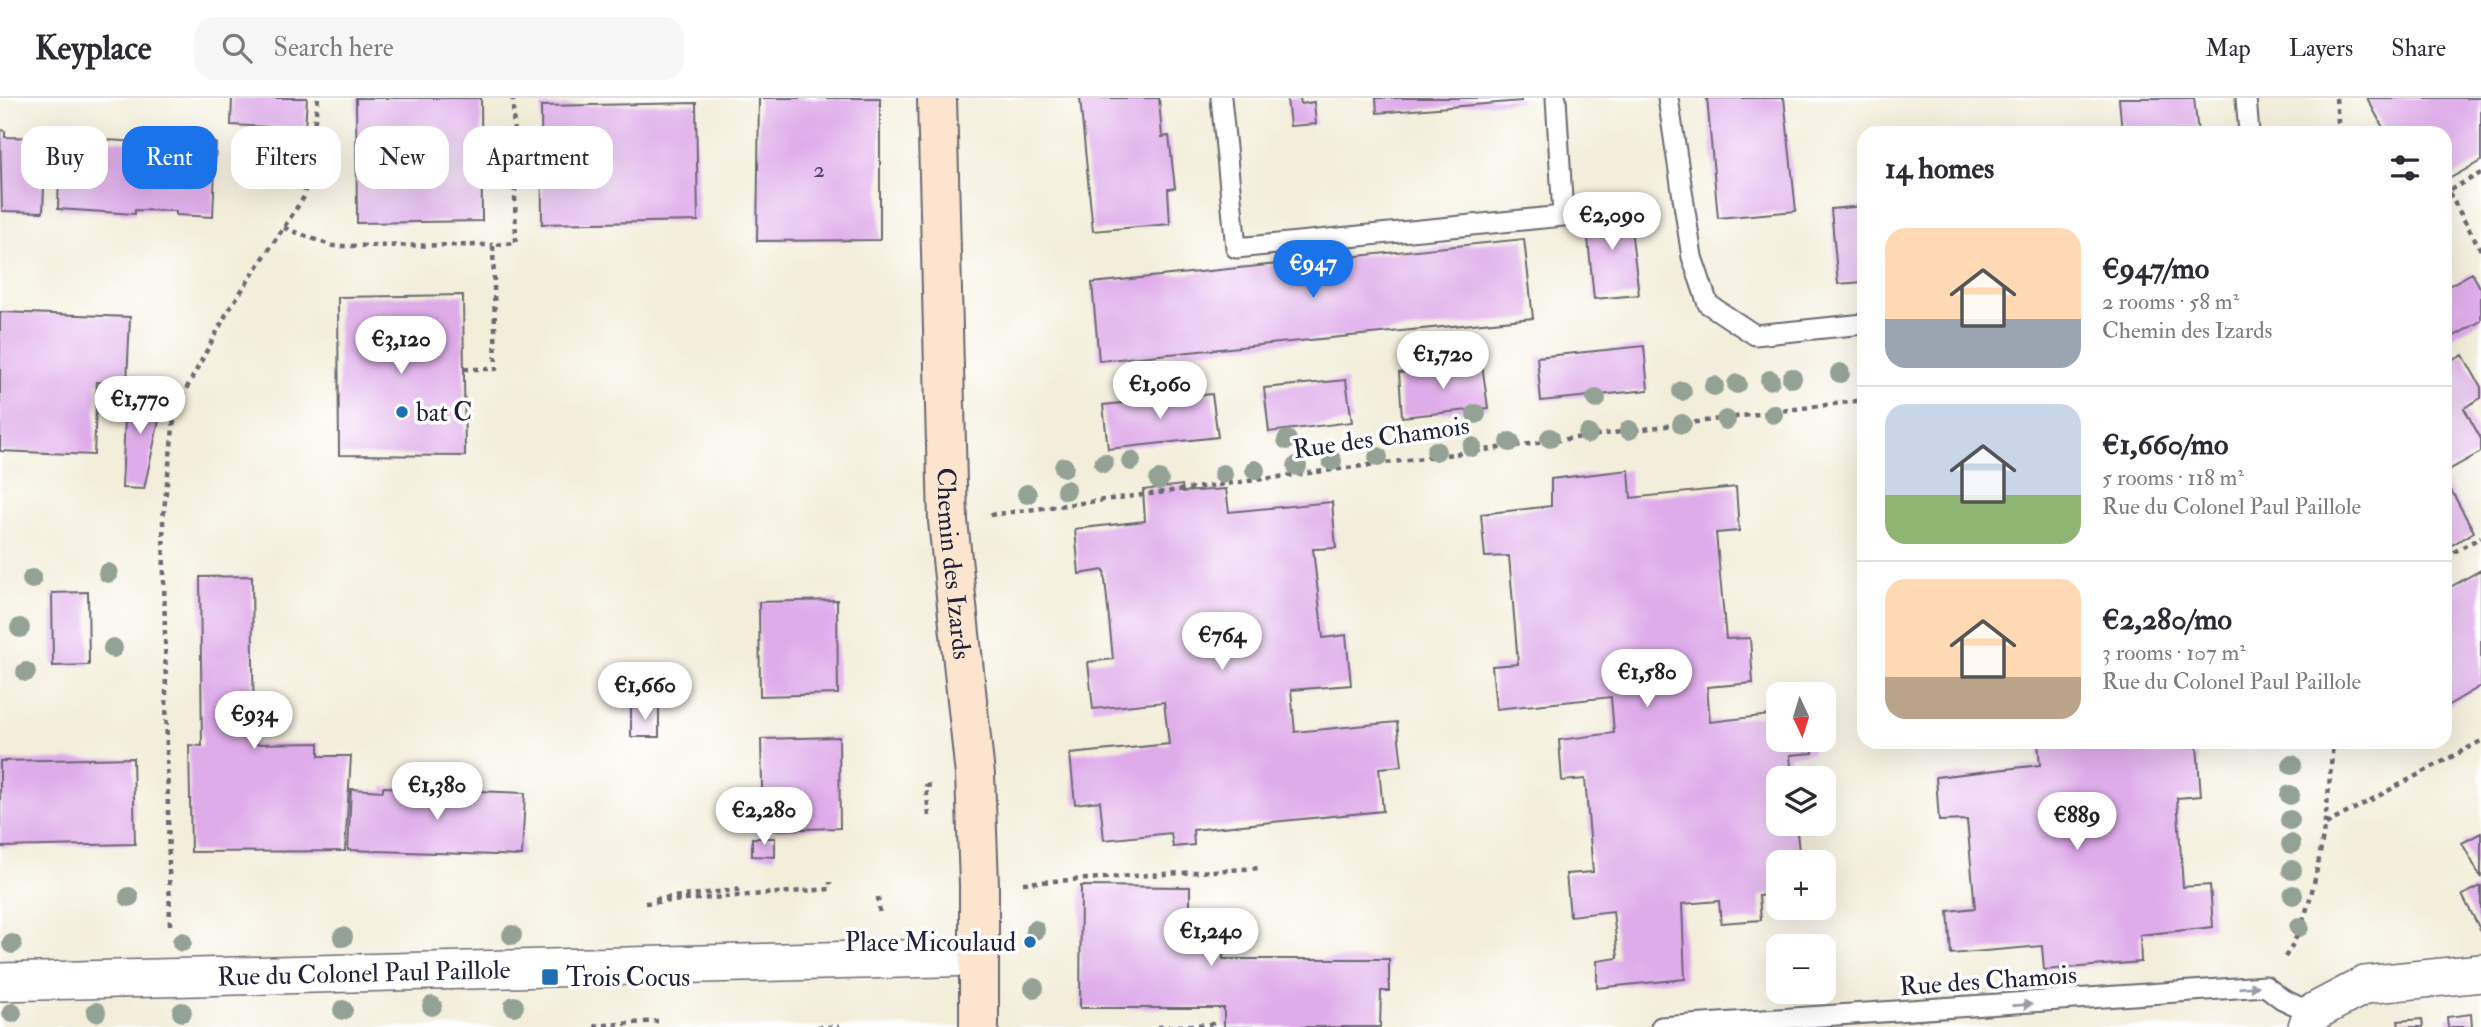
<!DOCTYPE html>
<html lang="en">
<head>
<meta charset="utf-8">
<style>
	body { margin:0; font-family:"IM FELL Double Pica",serif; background:#f7f7f7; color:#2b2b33; height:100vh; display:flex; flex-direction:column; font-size:26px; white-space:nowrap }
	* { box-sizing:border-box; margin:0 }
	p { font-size:23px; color:#7c7c81 }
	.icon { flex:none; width:38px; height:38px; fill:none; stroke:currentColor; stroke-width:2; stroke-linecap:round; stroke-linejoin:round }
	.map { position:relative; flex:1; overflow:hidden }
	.panel { position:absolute; left:1857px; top:28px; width:595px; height:623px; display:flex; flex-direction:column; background:#fff; border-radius:21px; box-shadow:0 7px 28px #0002 }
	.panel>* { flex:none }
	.banner { position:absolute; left:21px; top:28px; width:665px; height:63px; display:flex; gap:14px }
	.needle { width:46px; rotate:176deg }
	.buttons { position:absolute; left:1766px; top:584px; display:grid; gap:14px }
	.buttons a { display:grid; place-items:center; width:70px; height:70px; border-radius:14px; background:#fff; box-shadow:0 7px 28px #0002; font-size:35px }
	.price { position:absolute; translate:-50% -60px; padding:0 16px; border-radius:24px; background:#fff; color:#222; font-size:23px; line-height:46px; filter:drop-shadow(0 2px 4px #0008) }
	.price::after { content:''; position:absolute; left:50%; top:42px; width:21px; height:16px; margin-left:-10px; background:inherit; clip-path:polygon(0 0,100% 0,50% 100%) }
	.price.on { background:#1a73e8; color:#fff }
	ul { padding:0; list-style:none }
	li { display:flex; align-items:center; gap:21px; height:175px; padding:0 28px }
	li+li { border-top:2px solid #e1e1e2 }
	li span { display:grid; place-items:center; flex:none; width:196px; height:140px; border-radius:21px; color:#555 }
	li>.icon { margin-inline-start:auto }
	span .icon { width:84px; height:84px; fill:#fffc; stroke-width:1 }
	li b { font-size:30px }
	h2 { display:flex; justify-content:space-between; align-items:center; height:84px; padding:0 28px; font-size:30px }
	.chip { padding:0 24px; border-radius:21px; background:#fff; box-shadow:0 7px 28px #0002; font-size:24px; line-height:63px }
	.chip.on { background:#1a73e8; color:#fff }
	header { display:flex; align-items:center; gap:42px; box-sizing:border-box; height:98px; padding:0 35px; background:#fff; border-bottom:2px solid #e1e1e2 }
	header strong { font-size:33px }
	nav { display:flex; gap:38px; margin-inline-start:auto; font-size:24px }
	.search { width:490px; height:63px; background:#f7f7f7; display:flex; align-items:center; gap:18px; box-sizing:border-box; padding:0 24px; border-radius:21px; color:#7c7c81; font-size:26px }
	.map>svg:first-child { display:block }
	.building { fill:#dfacea }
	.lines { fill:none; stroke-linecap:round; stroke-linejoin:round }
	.lane-casing { stroke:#6b6973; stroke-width:23 }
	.street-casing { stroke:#6b6973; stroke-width:40 }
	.secondary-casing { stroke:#6b6973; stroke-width:42 }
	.path { stroke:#6b6973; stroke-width:4.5; stroke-dasharray:5 5; stroke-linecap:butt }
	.lane { stroke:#fff; stroke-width:19 }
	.street { stroke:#fff; stroke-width:37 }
	.secondary { stroke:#fbe5cf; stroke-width:38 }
	.tree { fill:#94a295 }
	.oneway { fill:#9c9ca7 }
	.poi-dot { fill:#1f6fb2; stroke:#fff; stroke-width:2.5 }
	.labels { text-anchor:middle; stroke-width:7; stroke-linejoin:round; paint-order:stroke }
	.number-label { font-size:23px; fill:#514467 }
	.poi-label { font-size:26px; fill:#22223b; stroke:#fff; text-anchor:start }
	.street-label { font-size:26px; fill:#22223b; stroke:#fff }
</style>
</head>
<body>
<header>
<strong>Keyplace</strong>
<div class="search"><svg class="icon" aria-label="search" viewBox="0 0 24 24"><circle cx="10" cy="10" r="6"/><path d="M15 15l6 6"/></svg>Search here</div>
<nav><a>Map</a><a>Layers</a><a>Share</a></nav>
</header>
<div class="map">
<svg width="2481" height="929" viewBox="0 0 2481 929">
	<rect width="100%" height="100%" fill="#fff"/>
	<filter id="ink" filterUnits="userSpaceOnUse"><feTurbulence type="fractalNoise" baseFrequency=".0143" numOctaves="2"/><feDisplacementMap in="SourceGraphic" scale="14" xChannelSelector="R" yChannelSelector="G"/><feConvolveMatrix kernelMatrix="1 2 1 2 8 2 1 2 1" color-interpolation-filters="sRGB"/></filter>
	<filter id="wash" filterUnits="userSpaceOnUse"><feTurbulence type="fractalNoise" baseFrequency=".00686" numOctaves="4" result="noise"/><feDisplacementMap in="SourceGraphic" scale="28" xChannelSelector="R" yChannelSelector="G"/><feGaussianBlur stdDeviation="1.57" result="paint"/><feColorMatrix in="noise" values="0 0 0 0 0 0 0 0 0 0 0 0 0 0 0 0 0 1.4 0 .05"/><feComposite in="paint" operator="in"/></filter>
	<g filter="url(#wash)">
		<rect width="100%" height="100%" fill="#f3eeda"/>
		<g id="blocks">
			<path class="building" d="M232,0H307L305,31L231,27Z
				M356,0H481L482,123L357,125Z
				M759,0H880V142L757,143Z
				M1080,0H1159L1162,39L1169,38L1175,90L1168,91L1170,126L1093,133Z
				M1287,0H1300L1301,6L1314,4L1316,26L1290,28Z
				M1376,0H1521V3L1377,15Z
				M1707,0H1784L1796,113L1718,120Z
				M2119,0H2194L2198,35H2122Z
				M2367,0H2481V63L2445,83V35H2386Z
				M696,5L698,123L542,126L541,8Z
				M0,32L5,33V39L46,40L43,114L2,113Z
				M60,39L138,44V39L216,45L213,119L176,117V113L135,112V116L58,111Z
				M1628,106L1639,197L1594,201L1585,110Z
				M1864,108V184L1838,186L1831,111Z
				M1524,141L1533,220L1099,263L1092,185Z
				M2472,175L2481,191V223L2445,243V190Z
				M463,197L465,358L339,357L338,199Z
				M0,214L130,219L127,285L97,284L94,357L0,353Z
				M1644,248L1648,292L1541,303L1537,259Z
				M2463,257L2481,289V300L2464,310L2481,341V354L2445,374V267Z
				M1482,266L1488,310L1402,319L1399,275Z
				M1346,282L1352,324L1269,334L1264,290Z
				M126,295H165L144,391L122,390Z
				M1212,296L1218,339L1108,351L1103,307Z
				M1629,372L1631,400L1736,389L1739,433L1716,435L1726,541L1750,540L1753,585L1707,589L1710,624L1778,616V642H1812L1813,655L1790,657L1792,681H1778V726H1796L1799,753L1823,752L1824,765H1778V796L1759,798L1761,822L1721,825L1719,803L1682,806L1685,881L1597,890V863L1618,860L1613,813L1570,818L1566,776L1593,774L1585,681L1562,683L1559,642L1614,635L1611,599L1496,611L1492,568L1518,566L1509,458L1485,459L1481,416L1551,408V381Z
				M2445,381L2474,434L2445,451Z
				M1182,387L1183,394L1226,391L1229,414L1332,404L1336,450L1313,451L1323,540L1346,537L1351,587L1291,592L1295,634L1397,624L1402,668L1379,670L1383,713L1193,732L1194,747L1173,749L1171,735L1104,742L1100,703L1075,706L1070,656L1169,646L1164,604L1093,611L1088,564L1113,561L1104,472L1079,476L1075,431L1145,423L1143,392Z
				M2481,472V588L2445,609V492Z
				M252,478L254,646L319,645V658H351L345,753L191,754L189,647L202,648L200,479Z
				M88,494L89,567L53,568L52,495Z
				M837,502L838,596L760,598L759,504Z
				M659,609V639H631V610Z
				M839,639L840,730L763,732L761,641Z
				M2038,644H2188V649L2197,648L2201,698L2177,700L2183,789L2210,787L2213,829L2140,837L2141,864L2044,872L2042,848L1951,856L1948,813L1975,810L1967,722L1939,723L1936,679L2040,667Z
				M133,660L135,746L0,749V663Z
				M383,689L525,695L522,758L348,752L351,691L383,693Z
				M2481,735V780L2462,745Z
				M752,740H775V759L752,758Z
				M1081,788L1190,789V828H1223V861H1389V893H1381L1380,929H1224V910H1080Z
				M2481,788V833L2462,797Z
				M2471,916L2472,929H2448L2447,919Z
				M2422,921L2423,929H2399L2398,923Z"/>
		</g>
	</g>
	<g filter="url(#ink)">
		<use href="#blocks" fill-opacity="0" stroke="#6b6973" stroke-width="2"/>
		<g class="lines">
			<g class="lane-casing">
				<path id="lane" d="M1221,0L1236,150L1563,118L1556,0
					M1668,0L1692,159L1708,206L1755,237L1864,226
					M2246,0L2249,35
					M1661,929L2265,888L2282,901L2312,915"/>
			</g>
			<g class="street-casing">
				<g id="street">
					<path id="s1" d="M0,884L979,859"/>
					<path d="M2307,929L2312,915L2365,887L2481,875"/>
				</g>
			</g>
			<g class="secondary-casing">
				<g id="secondary">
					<path id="s2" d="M937,0L948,423L975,677L979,787V929"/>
				</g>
			</g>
			<path class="path" d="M2336,0L2339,35
				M2481,75L2448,93L2481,152
				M284,130L333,148L493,147
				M464,271H496L493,147L516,145L513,0
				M990,417L1864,302
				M2445,459L2481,439
				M929,718L926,688L932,687
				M2326,726L2481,643
				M1023,785L1260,770
				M878,799L880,819
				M655,801L744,791
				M645,805L830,791V784
				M170,827L163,421L175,312L228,213L304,99L318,0
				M2285,859C2319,810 2328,705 2333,644
				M594,928L658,923
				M817,929H839
				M1158,929L1212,926V929"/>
			<use href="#lane" class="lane"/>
			<use href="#street" class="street"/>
			<use href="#secondary" class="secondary"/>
		</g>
		<g class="tree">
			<circle cx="1840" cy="275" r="10"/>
			<circle cx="1792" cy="280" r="10"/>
			<circle cx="1770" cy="282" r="10"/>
			<circle cx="1737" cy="286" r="10"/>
			<circle cx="1714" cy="288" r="10"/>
			<circle cx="1682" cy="293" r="10"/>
			<circle cx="1596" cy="301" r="10"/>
			<circle cx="1476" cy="316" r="10"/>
			<circle cx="1773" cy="316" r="10"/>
			<circle cx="1726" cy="322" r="10"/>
			<circle cx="1682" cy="326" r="10"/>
			<circle cx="1629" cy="332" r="10"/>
			<circle cx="1588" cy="336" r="10"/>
			<circle cx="1550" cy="340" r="10"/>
			<circle cx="1287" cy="342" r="10"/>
			<circle cx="1510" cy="344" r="10"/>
			<circle cx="1472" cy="349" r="10"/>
			<circle cx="1436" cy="353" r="10"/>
			<circle cx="1378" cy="359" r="10"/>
			<circle cx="1131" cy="363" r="10"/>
			<circle cx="1332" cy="363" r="10"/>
			<circle cx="1104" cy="365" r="10"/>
			<circle cx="1297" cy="368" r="10"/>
			<circle cx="1064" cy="369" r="10"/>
			<circle cx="1255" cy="372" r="10"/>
			<circle cx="1223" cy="376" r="10"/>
			<circle cx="1159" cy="382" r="10"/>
			<circle cx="1066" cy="392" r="10"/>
			<circle cx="1027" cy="396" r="10"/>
			<circle cx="108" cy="475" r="10"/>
			<circle cx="32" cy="481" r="10"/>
			<circle cx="20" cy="530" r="10"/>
			<circle cx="113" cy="550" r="10"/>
			<circle cx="26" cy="574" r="10"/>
			<circle cx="2292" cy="667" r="10"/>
			<circle cx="2290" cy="697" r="10"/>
			<circle cx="2290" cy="722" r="10"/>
			<circle cx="2291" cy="746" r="10"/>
			<circle cx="2292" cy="772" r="10"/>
			<circle cx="2293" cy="797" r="10"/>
			<circle cx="129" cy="799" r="10"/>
			<circle cx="2299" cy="829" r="10"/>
			<circle cx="1035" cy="832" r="10"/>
			<circle cx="512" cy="837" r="10"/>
			<circle cx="343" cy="839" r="10"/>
			<circle cx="182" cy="844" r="10"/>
			<circle cx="12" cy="846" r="10"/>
			<circle cx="1034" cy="890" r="10"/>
			<circle cx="432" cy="908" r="10"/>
			<circle cx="514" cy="908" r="10"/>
			<circle cx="343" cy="912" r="10"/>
			<circle cx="96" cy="914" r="10"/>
			<circle cx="182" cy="914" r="10"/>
			<circle cx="12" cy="915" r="10"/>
		</g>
		<defs><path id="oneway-solid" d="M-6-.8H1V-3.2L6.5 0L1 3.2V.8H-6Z" transform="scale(1.75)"/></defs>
		<g class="oneway">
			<use href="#oneway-solid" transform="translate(2249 889) rotate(-5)"/>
			<use href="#oneway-solid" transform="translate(2022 907) rotate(-4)"/>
		</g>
	</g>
	<g class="poi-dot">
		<circle cx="402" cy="314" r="7"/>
		<circle cx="1030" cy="844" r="7"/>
		<rect x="541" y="870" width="18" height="18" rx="3.5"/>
	</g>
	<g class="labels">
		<g class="number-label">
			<text x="819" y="79">2</text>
		</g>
		<g class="poi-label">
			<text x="416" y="323">bat C</text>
			<text x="1016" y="853" text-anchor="end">Place Micoulaud</text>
			<text x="566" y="888">Trois Cocus</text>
		</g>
		<g class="street-label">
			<text transform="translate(1381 339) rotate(-8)" y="9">Rue des Chamois</text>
			<text dy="9" stroke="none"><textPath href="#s2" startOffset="466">Chemin des Izards</textPath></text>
			<text dy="9" stroke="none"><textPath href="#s1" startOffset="364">Rue du Colonel Paul Paillole</textPath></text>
			<text transform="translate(1988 882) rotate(-4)" y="9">Rue des Chamois</text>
		</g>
	</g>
</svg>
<div class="buttons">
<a><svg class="needle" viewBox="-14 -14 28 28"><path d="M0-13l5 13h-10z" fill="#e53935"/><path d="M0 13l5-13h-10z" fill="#7c7c81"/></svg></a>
<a><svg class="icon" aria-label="layers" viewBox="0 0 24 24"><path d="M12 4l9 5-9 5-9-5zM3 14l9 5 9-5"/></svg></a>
<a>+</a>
<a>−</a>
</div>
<b class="price" style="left:1612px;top:154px">€2,090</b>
<b class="price on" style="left:1313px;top:202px">€947</b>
<b class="price" style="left:401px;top:278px">€3,120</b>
<b class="price" style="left:1443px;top:293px">€1,720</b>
<b class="price" style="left:1160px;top:323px">€1,060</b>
<b class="price" style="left:140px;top:338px">€1,770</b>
<b class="price" style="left:1222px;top:574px">€764</b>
<b class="price" style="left:1647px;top:611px">€1,580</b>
<b class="price" style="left:645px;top:624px">€1,660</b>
<b class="price" style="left:254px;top:653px">€934</b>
<b class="price" style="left:437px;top:724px">€1,380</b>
<b class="price" style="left:764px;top:749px">€2,280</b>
<b class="price" style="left:2077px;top:754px">€889</b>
<b class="price" style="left:1211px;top:870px">€1,240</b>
<div class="banner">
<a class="chip">Buy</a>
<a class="chip on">Rent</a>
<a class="chip">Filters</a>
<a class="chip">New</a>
<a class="chip">Apartment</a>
</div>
<section class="panel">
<h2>14 homes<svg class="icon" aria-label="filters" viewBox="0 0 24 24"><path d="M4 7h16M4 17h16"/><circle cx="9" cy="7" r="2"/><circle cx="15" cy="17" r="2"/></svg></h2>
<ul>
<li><span style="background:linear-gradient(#ffd9b3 65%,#9aa5b1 0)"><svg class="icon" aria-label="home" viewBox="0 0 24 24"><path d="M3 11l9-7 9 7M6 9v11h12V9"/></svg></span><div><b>€947/mo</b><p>2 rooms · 58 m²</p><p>Chemin des Izards</p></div></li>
<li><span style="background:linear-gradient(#c9d6e8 65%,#8fb573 0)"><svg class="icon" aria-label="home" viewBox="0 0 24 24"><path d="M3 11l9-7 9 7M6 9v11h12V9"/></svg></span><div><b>€1,660/mo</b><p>5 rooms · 118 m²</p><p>Rue du Colonel Paul Paillole</p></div></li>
<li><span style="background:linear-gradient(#ffd9b3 70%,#b9a48a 0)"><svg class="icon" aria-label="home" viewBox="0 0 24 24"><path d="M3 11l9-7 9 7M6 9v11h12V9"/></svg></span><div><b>€2,280/mo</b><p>3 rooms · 107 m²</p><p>Rue du Colonel Paul Paillole</p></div></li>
</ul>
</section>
</div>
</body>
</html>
